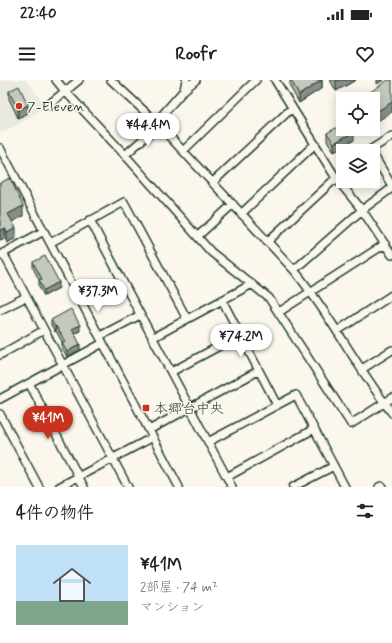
<!DOCTYPE html>
<html lang="ja">
<head>
<meta charset="utf-8">
<style>
	body { margin:0; font-family:Mynerve,"Klee One",sans-serif; background:#f6f6f6; color:#222; height:100vh; display:flex; flex-direction:column; font-size:15px; white-space:nowrap }
	* { box-sizing:border-box; margin:0 }
	p { font-size:13px; color:#767676 }
	.icon { flex:none; width:22px; height:22px; fill:none; stroke:currentColor; stroke-width:2; stroke-linecap:round; stroke-linejoin:round }
	.map { position:relative; height:407px; overflow:hidden }
	.side { display:flex; flex-direction:column; background:#fff; flex:1 }
	.side>* { flex:none }
	.fabs { position:absolute; left:336px; top:12px; display:grid; gap:8px }
	.fabs a { display:grid; place-items:center; width:44px; height:44px; border-radius:0px; background:#fff; box-shadow:0 2px 10px #0003; font-size:20px }
	.price { position:absolute; translate:-50% -34px; padding:0 9px; border-radius:14px; background:#fff; color:#222; font-size:13px; line-height:26px; filter:drop-shadow(0 1px 2px #0008) }
	.price::after { content:''; position:absolute; left:50%; top:24px; width:12px; height:9px; margin-left:-6px; background:inherit; clip-path:polygon(0 0,100% 0,50% 100%) }
	.price.current { background:#c8321e; color:#fff }
	ul { padding:0; list-style:none }
	li { display:flex; align-items:center; gap:12px; height:100px; padding:0 16px }
	li+li { border-top:1px solid #e0e0e0 }
	li span { display:grid; place-items:center; flex:none; width:112px; height:80px; border-radius:0px; color:#555 }
	li>.icon { margin-inline-start:auto }
	span .icon { width:48px; height:48px; fill:#fffc; stroke-width:1 }
	li b { font-size:17px }
	h2 { display:flex; justify-content:space-between; align-items:center; height:48px; padding:0 16px; font-size:17px }
	.status { display:flex; justify-content:space-between; align-items:center; height:28px; padding:0 20px; background:#fff; direction:ltr }
	.status svg { height:11px; fill:currentColor }
	header { display:flex; justify-content:space-between; align-items:center; height:52px; padding:0 16px; background:#fff; font-size:18px; font-weight:700 }
	.map>svg:first-child { display:block }
	.built { fill:#eae9de }
	.lines { fill:none; stroke-linecap:round; stroke-linejoin:round }
	.minor-casing { stroke:#1f3d34; stroke-width:10 }
	.minor { stroke:#fbf7ec; stroke-width:7 }
	.wall { fill:#a9ada3; stroke:#1f3d34 }
	.shaded-wall { fill:#898d85; stroke:#1f3d34 }
	.building { fill:#c4c9be; stroke:#1f3d34 }
	.poi-dot { fill:#c8321e; stroke:#fbf7ec; stroke-width:1.5 }
	.labels { text-anchor:middle; stroke-width:3; stroke-linejoin:round; paint-order:stroke }
	.poi-label { font-size:14px; fill:#1f3d34; stroke:#fbf7ec; text-anchor:start }
</style>
</head>
<body>
<div class="status"><b>22:40</b><svg viewBox="0 0 49 12"><path d="M0 12V9h3v3zM5 12V6h3v6zM10 12V3h3v9zM15 12V0h3v12zM26 1h20v11H26zM47 4h2v5h-2z"/></svg></div>
<header><svg class="icon" aria-label="menu" viewBox="0 0 24 24"><path d="M4 6h16M4 12h16M4 18h16"/></svg>Roofr<svg class="icon" aria-label="heart" viewBox="0 0 24 24"><path d="M12 20l-8-8c-3-5 5-10 8-4 3-6 11-1 8 4z"/></svg></header>
<div class="map">
<svg width="392" height="407" viewBox="0 0 392 407">
	<rect width="100%" height="100%" fill="#fbf7ec"/>
	<filter id="ink" filterUnits="userSpaceOnUse"><feTurbulence type="fractalNoise" baseFrequency=".025" numOctaves="2"/><feDisplacementMap in="SourceGraphic" scale="8" xChannelSelector="R" yChannelSelector="G"/><feConvolveMatrix kernelMatrix="1 2 1 2 8 2 1 2 1" color-interpolation-filters="sRGB"/></filter>
	<g filter="url(#ink)">
		<path class="built" d="M3,0H26L45,25L30,38L1,53L0,50V2Z"/>
		<g class="lines">
			<g class="minor-casing">
				<path id="minor" d="M56,0L65,11L125,75L211,172L269,218L351,344L392,318
					M111,0L156,42L294,190C331,235 356,287 392,333
					M275,0L336,98L362,130L392,175
					M184,10L196,0
					M47,26L79,0
					M156,42L184,10L186,0
					M0,68L179,407
					M183,71L256,0
					M371,71L370,70L392,56
					M373,74L392,106
					M125,75L159,45
					M213,102L292,28
					M241,134L315,64
					M90,140L232,407
					M198,156L233,124
					M267,162L336,98
					M50,163L124,122L187,239
					M3,173L128,407
					M0,175L44,151
					M294,190L362,130L392,108
					M222,220L277,325
					M0,230L26,217
					M279,232L385,164
					M337,251L392,215
					M100,256L140,235
					M152,258L252,204
					M0,275L44,250
					M362,289L392,270
					M171,292L240,255
					M29,303L84,407
					M0,319L103,263
					M0,334L39,407
					M149,350L258,291
					M208,362L296,315L345,407
					M227,397L314,349
					M59,407L153,357
					M293,407L334,386
					M379,407L381,406L382,407"/>
			</g>
			<use href="#minor" class="minor"/>
		</g>
		<path class="wall" d="M290,0H322V8L299,23L290,7Z
			M330,0H356L336,11Z
			M9,11L28,33L18,38L9,19Z
			M327,53L354,60L334,71L327,61Z
			M0,103L23,136L12,142L16,158L7,163L5,158L0,160Z
			M33,182L59,208L44,216L39,206V200L33,188Z
			M51,240L80,251L75,253L80,270L67,277L62,268V262L56,251L55,252L51,245Z"/>
		<path class="shaded-wall" d="M322,0V8L299,23V15Z
			M338,0H356L336,11V1Z
			M377,0H384L377,4Z
			M392,22V32L373,44V34Z
			M28,25V33L18,38V30Z
			M354,52V60L334,71V63Z
			M23,126V136L8,144V134Z
			M5,148V158L0,160V151Z
			M16,148V158L7,163V153Z
			M59,202V208L44,216V210Z
			M80,245V251L72,254V249Z
			M56,246V251L55,252V247Z
			M80,264V270L67,277V272Z"/>
		<path class="building" d="M291,0H322L299,15Z
			M388,0H392V22L373,34V19H360Z
			M19,6L28,25L18,30L9,11Z
			M343,44V49H353L354,52L334,63L327,53Z
			M10,98L23,126L8,134L16,148L7,153L5,148L0,151V103Z
			M45,176L59,202L44,210L39,200L42,199L33,182Z
			M71,229L80,245L72,249L80,264L67,272L62,263L65,261L56,246L55,247L51,240Z"/>
	</g>
	<g class="poi-dot">
		<circle cx="19" cy="26" r="4"/>
		<rect x="142" y="324" width="8" height="8" rx="2"/>
	</g>
	<g class="labels">
		<g class="poi-label">
			<text x="27" y="31">7-Eleven</text>
			<text x="154" y="333">本郷台中央</text>
		</g>
	</g>
</svg>
<div class="fabs">
<a><svg class="icon" aria-label="locate" viewBox="0 0 24 24"><circle cx="12" cy="12" r="6"/><path d="M12 2v4M12 18v4M2 12h4M18 12h4"/></svg></a>
<a><svg class="icon" aria-label="layers" viewBox="0 0 24 24"><path d="M12 4l9 5-9 5-9-5zM3 14l9 5 9-5"/></svg></a>
</div>
<b class="price" style="left:148px;top:67px">¥44.4M</b>
<b class="price" style="left:98px;top:233px">¥37.3M</b>
<b class="price" style="left:241px;top:278px">¥74.2M</b>
<b class="price current" style="left:48px;top:360px">¥41M</b>
</div>
<section class="side">
<h2>4件の物件<svg class="icon" aria-label="filters" viewBox="0 0 24 24"><path d="M4 7h16M4 17h16"/><circle cx="9" cy="7" r="2"/><circle cx="15" cy="17" r="2"/></svg></h2>
<ul>
<li><span style="background:linear-gradient(#bfe0f5 70%,#7fa58c 0)"><svg class="icon" aria-label="home" viewBox="0 0 24 24"><path d="M3 11l9-7 9 7M6 9v11h12V9"/></svg></span><div><b>¥41M</b><p>2部屋 · 74 m²</p><p>マンション</p></div></li>
</ul>
</section>
</body>
</html>
